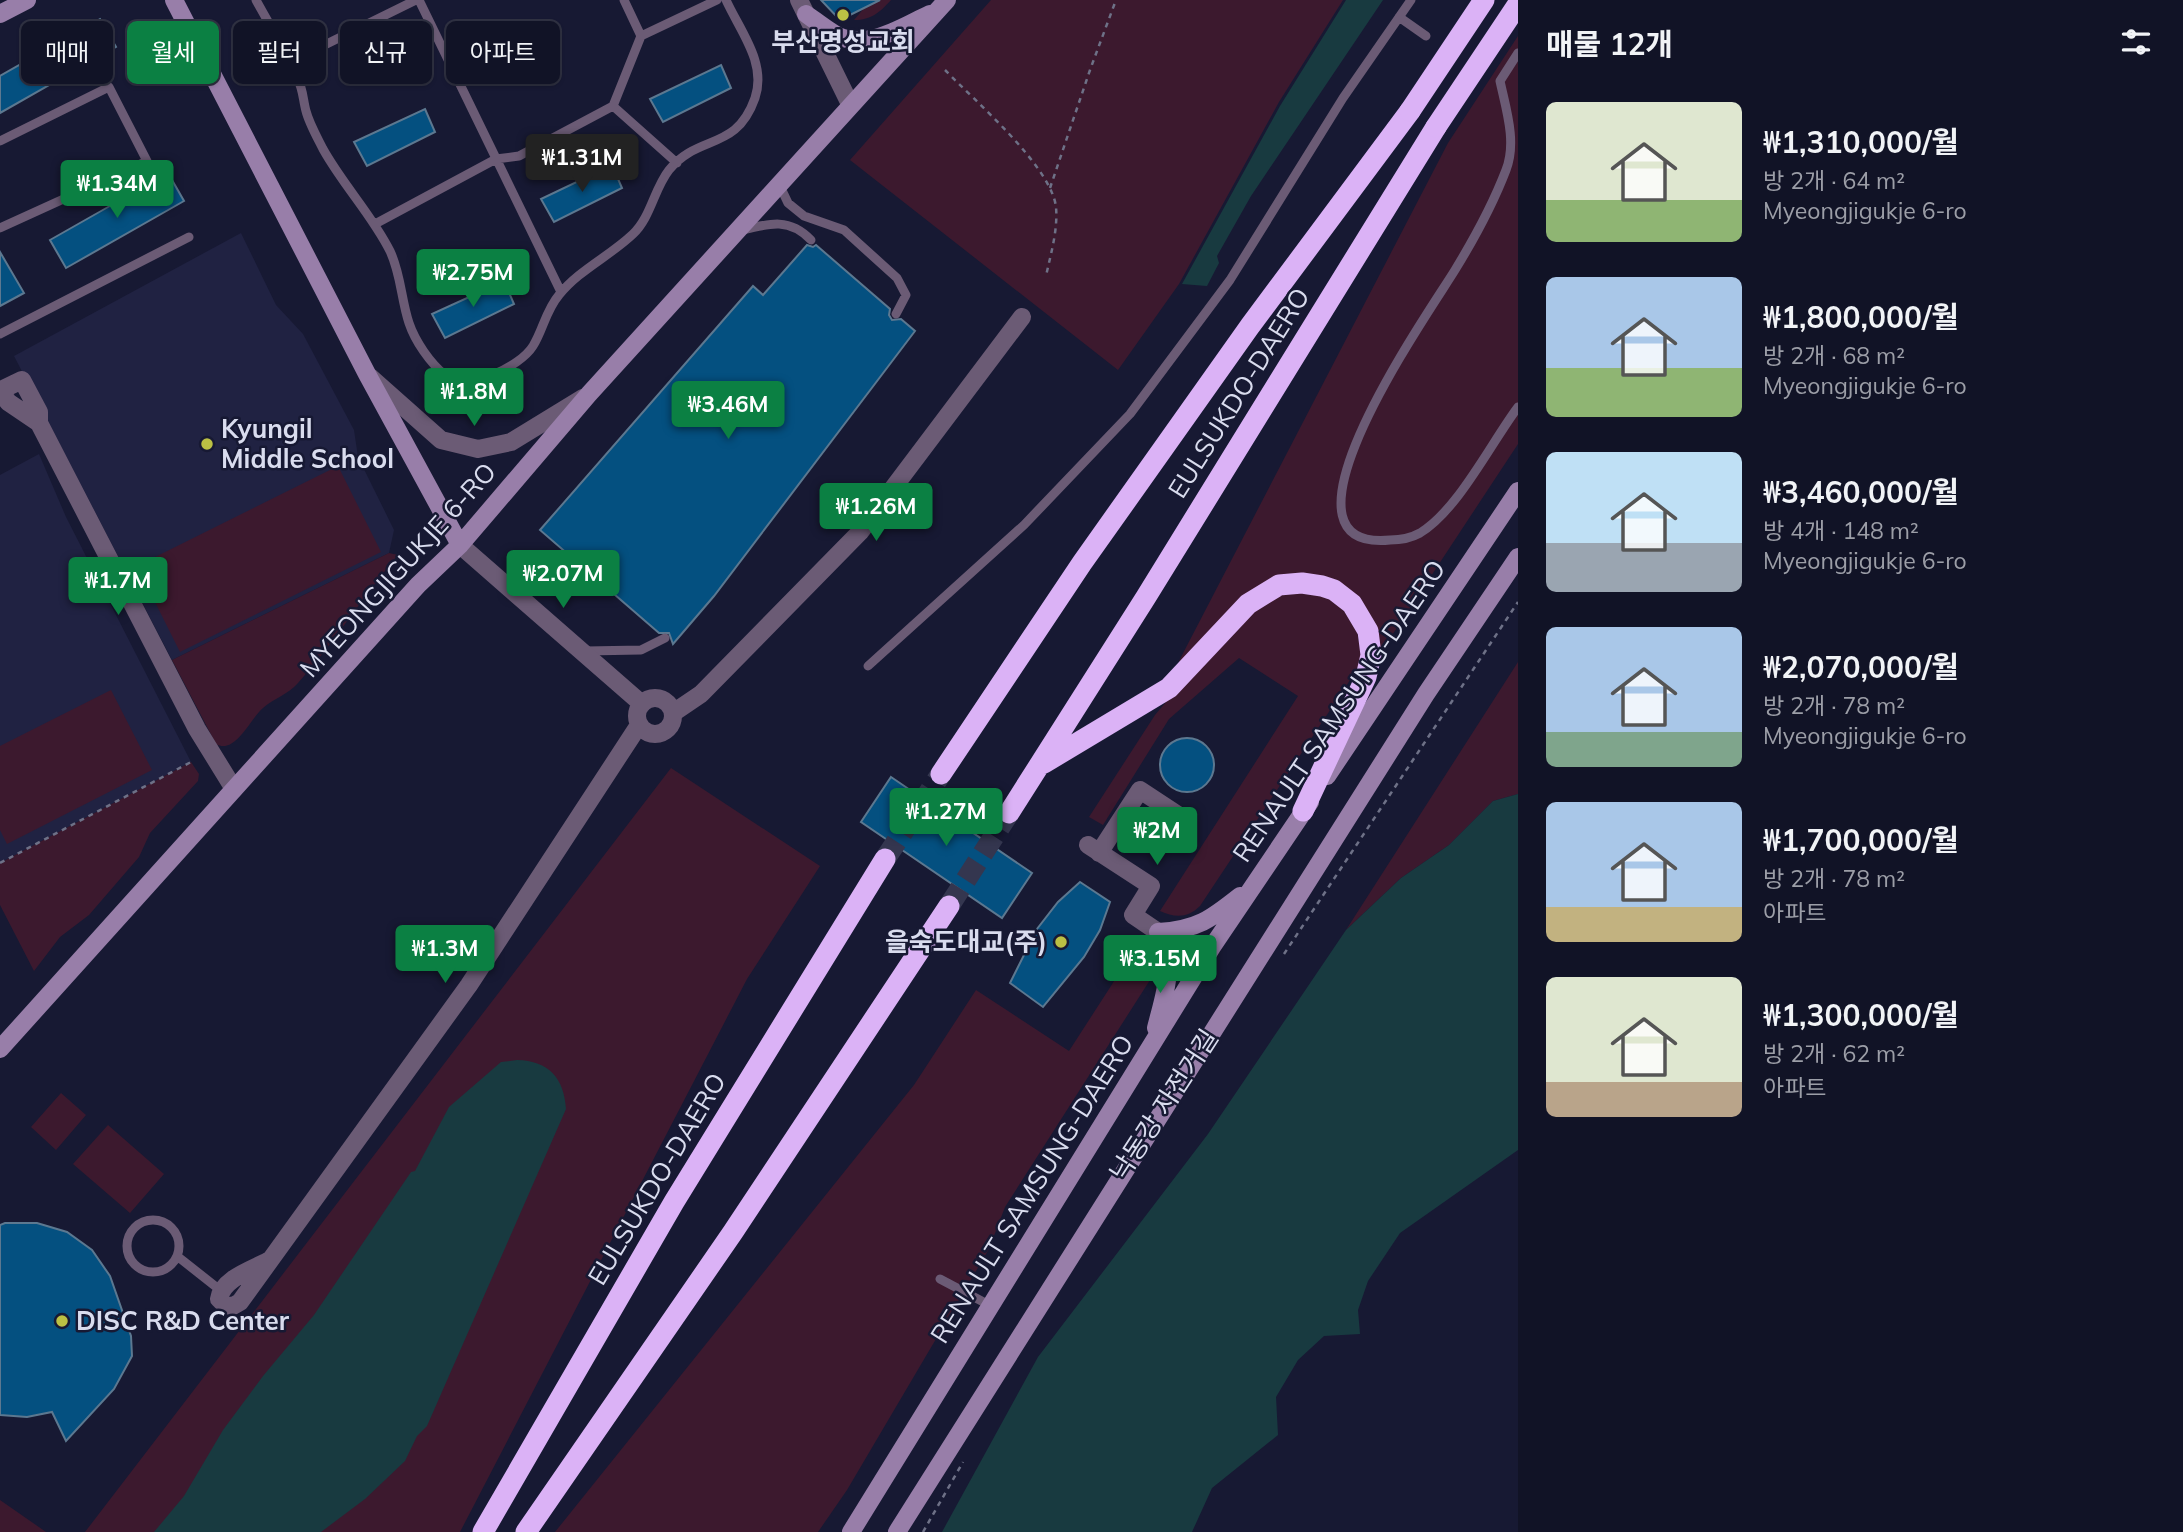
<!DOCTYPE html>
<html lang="ko">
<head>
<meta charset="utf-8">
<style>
	body { margin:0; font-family:Mulish,"Noto Sans KR",sans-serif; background:#1e2032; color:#f1f3f6; height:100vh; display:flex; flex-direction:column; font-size:26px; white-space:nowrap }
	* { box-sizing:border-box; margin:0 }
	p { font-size:23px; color:#9c9ea7 }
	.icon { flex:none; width:38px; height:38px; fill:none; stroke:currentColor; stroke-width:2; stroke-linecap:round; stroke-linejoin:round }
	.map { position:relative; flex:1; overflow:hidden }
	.sheet { display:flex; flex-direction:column; background:#111326; width:665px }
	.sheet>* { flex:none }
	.guide { position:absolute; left:21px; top:21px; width:665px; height:63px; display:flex; gap:14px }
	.price { position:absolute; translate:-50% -60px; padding:0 16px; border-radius:7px; background:#0b8043; color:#fff; font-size:23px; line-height:46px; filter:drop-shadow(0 2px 4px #0008) }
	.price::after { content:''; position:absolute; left:50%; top:42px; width:21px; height:16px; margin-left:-10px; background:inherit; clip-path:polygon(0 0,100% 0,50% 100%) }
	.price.selected { background:#222; color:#fff }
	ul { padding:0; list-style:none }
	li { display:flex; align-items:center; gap:21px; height:175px; padding:0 28px }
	li span { display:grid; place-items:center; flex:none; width:196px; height:140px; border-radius:10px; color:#555 }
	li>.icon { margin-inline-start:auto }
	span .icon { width:84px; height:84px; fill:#fffc; stroke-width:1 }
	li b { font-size:30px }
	h2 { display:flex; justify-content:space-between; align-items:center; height:84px; padding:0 28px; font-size:30px }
	.chip { padding:0 24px; border-radius:10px; background:#111326; box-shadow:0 2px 5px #0004,0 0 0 2px #303243; font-size:24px; line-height:63px }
	.chip.selected { background:#0b8043; color:#fff }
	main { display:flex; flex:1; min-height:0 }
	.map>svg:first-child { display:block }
	.built { fill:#202242 }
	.green { fill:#3c192e }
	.water { fill:#183a40 }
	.building { fill:#045080; stroke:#5c7890; stroke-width:2 }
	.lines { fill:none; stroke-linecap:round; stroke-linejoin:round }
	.highway-tunnel { stroke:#34364f; stroke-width:21; stroke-dasharray:21 10; stroke-linecap:butt }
	.path { stroke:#6e7187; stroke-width:2.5; stroke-dasharray:5 5; stroke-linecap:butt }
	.lane { stroke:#6b5b75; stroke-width:9 }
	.street { stroke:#6b5b75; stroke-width:18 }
	.secondary { stroke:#987ea9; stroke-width:18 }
	.highway { stroke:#dbb2f6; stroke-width:21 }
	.highway-bridge { stroke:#dbb2f6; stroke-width:21 }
	.poi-dot { fill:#bbc044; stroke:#171933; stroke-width:2.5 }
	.labels { text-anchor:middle; stroke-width:5; stroke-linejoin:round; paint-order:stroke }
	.poi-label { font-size:26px; font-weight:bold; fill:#d9dcee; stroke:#171933; text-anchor:start }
	.street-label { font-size:26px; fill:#d9dcee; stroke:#171933 }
</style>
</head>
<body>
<main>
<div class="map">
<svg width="1518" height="1532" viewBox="0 0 1518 1532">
	<rect width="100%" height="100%" fill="#171933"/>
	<path class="built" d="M241,233L276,305L303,334L354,430L358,457L394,530L389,553L172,660L14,356Z
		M39,454L66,517L191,762L0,863V475Z"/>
	<path class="green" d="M871,0H891C880,12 872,20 854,20Z
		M991,0H1343L1279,102L1179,284L1118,370L850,160Z
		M1518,36V444L1377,658L1371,624L1305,577L1181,663L1179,661L1448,143Z
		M338,466L381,552L180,652L137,566Z
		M389,553L398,555C363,596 334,643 298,683C289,694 273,699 263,708C250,719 235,755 216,744L172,660Z
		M1285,591L1328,595L1356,623L1362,662L1200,906C1188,918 1175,918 1160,911L1298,696L1239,658L1169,719L1103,825L1089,817L1155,715L1187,677L1250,610Z
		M1518,662V794L1493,801L1449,845L1401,878L1346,930Z
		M111,690L152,770L7,844L0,830V746Z
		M191,762L199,774L198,781L150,833L139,857L89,915L60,937L34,971L0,905V863Z
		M671,768L820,866L747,979L460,1532H85Z
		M1140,941C1155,951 1156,964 1150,980L1005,1207L989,1249L847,1490L818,1532H555L914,1085L976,990L1069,1051Z
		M61,1093L86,1115L56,1150L31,1127Z
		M108,1125L164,1174L130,1213L73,1164Z
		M0,1500L46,1532H0Z"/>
	<path class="water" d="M1346,0H1383L1251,196L1217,256L1219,263L1207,286L1182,284L1280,106Z
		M1518,794V1150L1400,1233L1368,1281L1358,1310L1360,1334L1324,1336L1298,1360L1276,1397L1278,1435L1212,1488L1192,1532H942L1038,1357L1208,1134L1346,930L1401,878L1449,845L1493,801Z
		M517,1060C549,1061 564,1078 566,1109L427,1426L417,1436L405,1461L365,1499L321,1532H154L184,1496L223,1430L263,1376L314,1315L411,1172L415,1171L449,1107L501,1062Z"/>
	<path class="building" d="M821,0H880L840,20Z
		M100,19L116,47L0,113V76Z
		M721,65L731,88L663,122L650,99Z
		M425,109L435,132L367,166L354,142Z
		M612,165L622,188L554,222L541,199Z
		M168,173L184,201L66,268L50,240Z
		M807,245L813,247L816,245L890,309L889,315L892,320L901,319L915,331L714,596L673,644L669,633H659L540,530L753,286L763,295Z
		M0,252L24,293L0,306Z
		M504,281L514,304L445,338L432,314Z
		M1160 765a27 27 0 1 1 54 0a27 27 0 1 1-54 0Z
		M891,777L1032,873L1002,918L861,822Z
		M1080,882L1110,902L1100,930L1084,957L1043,1007L1010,983L1037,929L1058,902Z
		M5,1223H37L67,1232L92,1250L110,1276L131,1336L132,1356L114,1389L66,1441L52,1412L27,1417L0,1415V1225Z"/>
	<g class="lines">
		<path class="highway-tunnel" d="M885,859L941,774
			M949,906L1009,813"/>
		<path class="path" d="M945,70C975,101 1051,166 1056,207C1058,230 1051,253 1046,276
			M1050,188L1090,70L1116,0
			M0,863L191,762
			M1284,954L1518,602
			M923,1532L963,1462"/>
		<path class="lane" d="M256,0C270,26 287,52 298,80C303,89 303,100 306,111C309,123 317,137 323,149C343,185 372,215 390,251C401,274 401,299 409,323C415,341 430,363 445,375C466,393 520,367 533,346C543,330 546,310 559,295C579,270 610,256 633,234C651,217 654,189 669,170C699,133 736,152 755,98C767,63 740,31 726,0
			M419,0L561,292
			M1399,17L1426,36
			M641,36L717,0
			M1518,53L1500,81C1506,109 1517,142 1506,170C1493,204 1474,239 1455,270C1432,308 1258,553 1390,540C1400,540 1411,538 1420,533C1458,510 1491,443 1518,407
			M290,62L416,0
			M613,106L677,163
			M0,141L109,87L147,161L0,228
			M779,184L788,203L804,216L844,230L897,278L906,295L896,314
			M375,224L496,159L519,156L613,106L641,36L624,0
			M743,230C770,223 790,218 811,240
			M0,334L189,237
			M586,651L641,650L665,638
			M868,666L1024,525L1130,414L1230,280L1343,98L1411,0
			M127 1246a26 26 0 1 1 52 0a26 26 0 1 1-52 0Z
			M177,1256L220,1290
			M940,1279L991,1306"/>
		<path class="street" d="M799,0L850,104
			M370,377L441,440L478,449L511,442L583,398
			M39,423V412L22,380L1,390L8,402L39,423L197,729L234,789
			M460,545L642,704
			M637 716a18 18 0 1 1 36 0a18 18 0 1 1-36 0Z
			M673,713L701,694L860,532L1022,317
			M1088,845L1151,886L1133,915L1158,932
			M1099,853L1140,790L1181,817
			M268,1261C251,1270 222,1279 219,1299L225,1305L233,1306L240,1302L469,985L639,725"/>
		<path class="secondary" d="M174,0L367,374L460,545
			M0,14L27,0
			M806,14C816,21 827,30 838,36C869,50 903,26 930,14
			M1327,776L1518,491
			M1156,1028C1165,992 1176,967 1158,932C1197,930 1211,919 1240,896
			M0,1049L418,585L460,545L589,394L947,0
			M851,1532L1212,947L1310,802
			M897,1532L1426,694L1518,557"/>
		<path class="highway" d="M1044,763L1169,688L1248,604L1279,585L1302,583L1322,586L1334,590L1352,604L1368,631L1371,655L1366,677L1303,811
			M941,774L1082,563L1250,326L1410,111
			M1009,813L1146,597L1436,127
			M483,1532L674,1202L885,859
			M526,1532L733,1232L949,906"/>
		<path class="highway-bridge" d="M1410,111L1484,0
			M1436,127L1518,4"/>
	</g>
	<g class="poi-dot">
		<circle cx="843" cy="15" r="7"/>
		<circle cx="207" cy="444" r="7"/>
		<circle cx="1061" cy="942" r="7"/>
		<circle cx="62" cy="1321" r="7"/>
	</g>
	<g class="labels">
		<g class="poi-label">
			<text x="843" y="51" text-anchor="middle">부산명성교회</text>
			<text x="221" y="438">Kyungil<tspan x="221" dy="30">Middle School</tspan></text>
			<text x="1047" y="951" text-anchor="end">을숙도대교(주)</text>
			<text x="76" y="1330">DISC R&amp;D Center</text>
		</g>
		<g class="street-label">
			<text transform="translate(1239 393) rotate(-58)" y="9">EULSUKDO-DAERO</text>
			<text transform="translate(398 570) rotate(-48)" y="9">MYEONGJIGUKJE 6-RO</text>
			<text transform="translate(1339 711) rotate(-56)" y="9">RENAULT SAMSUNG-DAERO</text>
			<text transform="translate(1164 1105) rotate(-57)" y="9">낙동강 자전거길</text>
			<text transform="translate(657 1179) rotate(-59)" y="9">EULSUKDO-DAERO</text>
			<text transform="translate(1032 1189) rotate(-58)" y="9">RENAULT SAMSUNG-DAERO</text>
		</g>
	</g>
</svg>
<b class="price selected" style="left:582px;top:194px">₩1.31M</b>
<b class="price" style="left:117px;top:220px">₩1.34M</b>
<b class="price" style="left:473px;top:309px">₩2.75M</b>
<b class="price" style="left:474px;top:428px">₩1.8M</b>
<b class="price" style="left:728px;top:441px">₩3.46M</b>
<b class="price" style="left:876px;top:543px">₩1.26M</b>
<b class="price" style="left:563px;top:610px">₩2.07M</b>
<b class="price" style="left:118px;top:617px">₩1.7M</b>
<b class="price" style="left:946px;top:848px">₩1.27M</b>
<b class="price" style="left:1157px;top:867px">₩2M</b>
<b class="price" style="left:445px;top:985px">₩1.3M</b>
<b class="price" style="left:1160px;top:995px">₩3.15M</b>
<div class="guide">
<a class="chip">매매</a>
<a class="chip selected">월세</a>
<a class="chip">필터</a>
<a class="chip">신규</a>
<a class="chip">아파트</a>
</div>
</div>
<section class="sheet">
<h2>매물 12개<svg class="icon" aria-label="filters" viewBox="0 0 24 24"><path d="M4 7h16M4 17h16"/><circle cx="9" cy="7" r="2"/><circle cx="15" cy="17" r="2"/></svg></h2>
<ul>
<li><span style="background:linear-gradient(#dfe7d0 70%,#8fb573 0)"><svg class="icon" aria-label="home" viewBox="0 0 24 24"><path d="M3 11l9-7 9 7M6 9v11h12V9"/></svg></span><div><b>₩1,310,000/월</b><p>방 2개 · 64 m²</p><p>Myeongjigukje 6-ro</p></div></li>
<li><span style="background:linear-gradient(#a9c7e8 65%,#8fb573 0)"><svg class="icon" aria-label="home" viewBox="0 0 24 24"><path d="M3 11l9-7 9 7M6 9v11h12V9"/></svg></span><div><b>₩1,800,000/월</b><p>방 2개 · 68 m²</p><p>Myeongjigukje 6-ro</p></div></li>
<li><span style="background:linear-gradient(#bfe0f5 65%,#9aa5b1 0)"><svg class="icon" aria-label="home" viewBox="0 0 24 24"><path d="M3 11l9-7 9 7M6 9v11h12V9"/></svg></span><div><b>₩3,460,000/월</b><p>방 4개 · 148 m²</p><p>Myeongjigukje 6-ro</p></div></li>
<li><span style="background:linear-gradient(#a9c7e8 75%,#7fa58c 0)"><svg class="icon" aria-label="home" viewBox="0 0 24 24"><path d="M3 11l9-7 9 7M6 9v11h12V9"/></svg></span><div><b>₩2,070,000/월</b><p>방 2개 · 78 m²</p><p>Myeongjigukje 6-ro</p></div></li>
<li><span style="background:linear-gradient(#a9c7e8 75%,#c2b280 0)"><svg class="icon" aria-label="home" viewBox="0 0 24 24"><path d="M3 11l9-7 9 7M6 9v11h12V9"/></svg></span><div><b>₩1,700,000/월</b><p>방 2개 · 78 m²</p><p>아파트</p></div></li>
<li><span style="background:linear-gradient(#dfe7d0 75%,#b9a48a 0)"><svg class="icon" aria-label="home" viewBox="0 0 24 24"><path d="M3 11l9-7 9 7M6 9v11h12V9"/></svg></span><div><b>₩1,300,000/월</b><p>방 2개 · 62 m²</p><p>아파트</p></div></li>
</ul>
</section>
</main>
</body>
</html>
